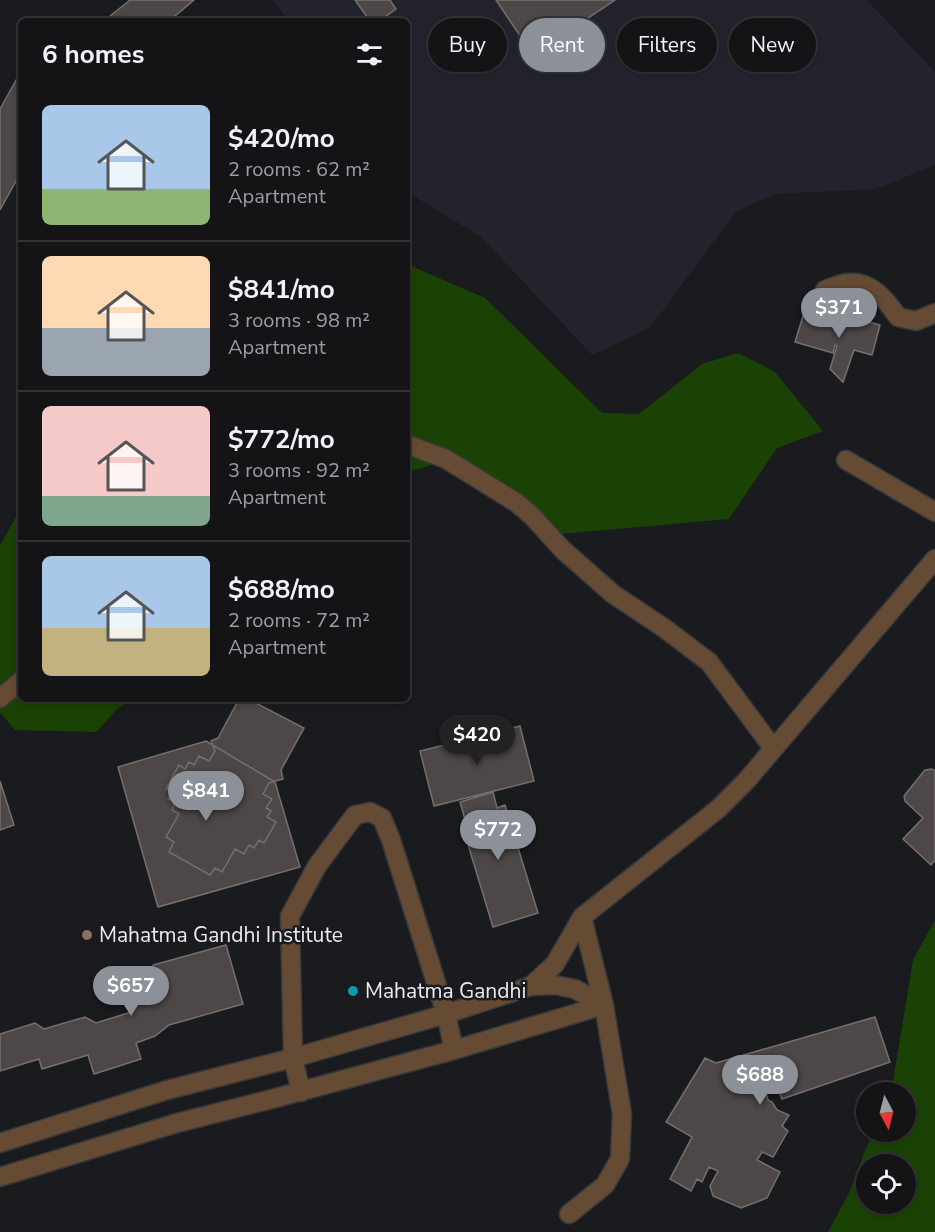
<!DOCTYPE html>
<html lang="en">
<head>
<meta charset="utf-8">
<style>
	body { margin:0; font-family:"Nunito Sans",sans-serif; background:#212124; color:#f1f3f6; height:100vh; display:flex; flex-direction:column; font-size:22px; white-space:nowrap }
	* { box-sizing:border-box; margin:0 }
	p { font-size:20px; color:#9d9ea1 }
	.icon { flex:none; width:33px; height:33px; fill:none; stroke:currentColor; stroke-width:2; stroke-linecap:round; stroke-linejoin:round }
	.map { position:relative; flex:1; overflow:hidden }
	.drawer { position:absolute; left:18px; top:18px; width:392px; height:684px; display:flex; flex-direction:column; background:#141417; border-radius:9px; box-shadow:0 3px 9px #0003,0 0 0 2px #333336 }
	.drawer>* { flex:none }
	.hud { position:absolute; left:428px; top:18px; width:417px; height:54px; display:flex; gap:12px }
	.needle { width:39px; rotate:173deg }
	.controls { position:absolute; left:856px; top:1082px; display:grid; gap:12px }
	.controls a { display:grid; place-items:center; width:60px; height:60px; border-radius:50%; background:#141417; box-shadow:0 3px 9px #0003,0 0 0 2px #333336; font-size:30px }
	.price { position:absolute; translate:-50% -51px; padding:0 14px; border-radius:21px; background:#8c9099; color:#fff; font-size:20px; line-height:39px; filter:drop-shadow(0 2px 3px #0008) }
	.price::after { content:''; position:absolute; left:50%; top:36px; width:18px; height:14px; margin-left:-9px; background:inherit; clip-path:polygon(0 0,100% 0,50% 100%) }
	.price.current { background:#222; color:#fff }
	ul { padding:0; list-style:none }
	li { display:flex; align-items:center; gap:18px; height:150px; padding:0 24px }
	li+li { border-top:2px solid #333336 }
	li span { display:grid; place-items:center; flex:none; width:168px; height:120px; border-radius:9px; color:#555 }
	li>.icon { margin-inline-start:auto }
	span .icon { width:72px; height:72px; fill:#fffc; stroke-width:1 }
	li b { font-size:26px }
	h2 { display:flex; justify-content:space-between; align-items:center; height:72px; padding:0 24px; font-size:26px }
	.pill { padding:0 21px; border-radius:27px; background:#141417; box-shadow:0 3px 9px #0003,0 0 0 2px #333336; font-size:21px; line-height:54px }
	.pill.current { background:#8c9099; color:#fff }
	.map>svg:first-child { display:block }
	.built { fill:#22232d }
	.green { fill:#1b4205; fill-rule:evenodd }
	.building { fill:#4d4747; stroke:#756f6e; stroke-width:1.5 }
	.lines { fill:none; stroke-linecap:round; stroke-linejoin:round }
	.minor-casing { stroke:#37383c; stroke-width:21 }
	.minor { stroke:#654a34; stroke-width:18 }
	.education-dot { fill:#8d6e63; stroke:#1a1b1f; stroke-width:2 }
	.culture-dot { fill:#0f9aa8; stroke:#1a1b1f; stroke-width:2 }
	.labels { text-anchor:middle; stroke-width:5; stroke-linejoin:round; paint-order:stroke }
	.poi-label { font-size:21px; fill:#ebebee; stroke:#1a1b1f; text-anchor:start }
</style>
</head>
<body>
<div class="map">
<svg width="935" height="1232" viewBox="0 0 935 1232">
	<rect width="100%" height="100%" fill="#1a1b1f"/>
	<path class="built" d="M273,0H867L935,72V165L876,189L775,194L736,212L650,328L592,355L481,237L407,192L406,21H289Z"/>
	<path class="green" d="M407,266H411L485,298L602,413L639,414L702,364L738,353L774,371L823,431L777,448L729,519L560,534L454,459L407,472Z
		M21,508V699H132L117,709L96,732L15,730L0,712V546Z
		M935,920V1232H828L848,1195L873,1131H906V1092H888L893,1082L913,960ZM867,1164H906V1203H867Z"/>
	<path class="building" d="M130,0H194L169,21H104Z
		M355,0H390L396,9L379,21H370Z
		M496,0H615L533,55Z
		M19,75L21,76V172L0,210V109Z
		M820,315L846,322L848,316L880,325L872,355L854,350L843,382L830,369L837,346L835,345L833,353L795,342L803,316L818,320Z
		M239,699H248L304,728L281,770L283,779L269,783L263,794L272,799L266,808L271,811L267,817L276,822L264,843L259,840L254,848L249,845L244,854L235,849L222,872L215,868L210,875L169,852L174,842L166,837L179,814L172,810L175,802L168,799L172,792L166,789L179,765L185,769L189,762L194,765L199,756L209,761L215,751L211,741L218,738Z
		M520,726L534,781L434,806L420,751Z
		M206,741L275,782L300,867L158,907L118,767Z
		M932,769L935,771V860L931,865L903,839L923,818L905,801L904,796L925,770Z
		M0,781L14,825L0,830Z
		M493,792L497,808L505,805L538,913L493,927L466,838L470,837L460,802Z
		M226,945L243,1004L169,1025L155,1036L136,1043L141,1059L94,1074L88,1055L42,1069L39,1059L0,1071V1034L35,1023L44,1029L85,1017L96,1023L128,1013L135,1002L145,998L150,991L159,988L153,965Z
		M875,1017L890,1062L782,1099L775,1082L764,1084L768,1100L772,1102L777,1110L789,1115L782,1126L788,1131L773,1157L762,1152L757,1160L780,1172L767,1198L741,1208L713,1196L710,1186L718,1171L709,1167L702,1182L697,1179L691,1191L670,1179L692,1137L666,1122L705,1058L716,1063Z"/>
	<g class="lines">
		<g class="minor-casing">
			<path id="minor" d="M825,290C832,288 841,283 848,283C872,281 886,300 898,317L916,321L935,313
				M406,444L446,459L517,503L532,516L563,550L613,594L664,628L709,662L773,748
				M846,460L935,512
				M0,698L21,681
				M531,986L555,985L575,989L604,1005
				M301,1092L293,1058L290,916L317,866L355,815L370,812L382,818L391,840L446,1014L454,1050
				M0,1143L167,1090L293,1058L446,1014L531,986L555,964L582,917L718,809L747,780L935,559
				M0,1177L177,1123L268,1100L454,1050L604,1005
				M569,1214L605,1185L620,1159L622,1114L604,1005L582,917"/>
		</g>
		<use href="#minor" class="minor"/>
	</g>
	<circle class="education-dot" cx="87" cy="935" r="6"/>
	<circle class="culture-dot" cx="353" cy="991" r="6"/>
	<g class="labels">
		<g class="poi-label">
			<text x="99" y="942">Mahatma Gandhi Institute</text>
			<text x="365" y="998">Mahatma Gandhi</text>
		</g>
	</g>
</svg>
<div class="controls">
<a><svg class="needle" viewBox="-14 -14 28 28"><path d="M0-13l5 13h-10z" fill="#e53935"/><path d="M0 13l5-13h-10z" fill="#9d9ea1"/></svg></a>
<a><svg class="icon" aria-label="locate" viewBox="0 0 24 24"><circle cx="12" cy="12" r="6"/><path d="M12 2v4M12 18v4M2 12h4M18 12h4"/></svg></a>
</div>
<b class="price" style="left:839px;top:339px">$371</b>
<b class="price current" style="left:477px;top:766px">$420</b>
<b class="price" style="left:206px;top:822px">$841</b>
<b class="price" style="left:498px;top:861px">$772</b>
<b class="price" style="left:131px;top:1017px">$657</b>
<b class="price" style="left:760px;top:1106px">$688</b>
<div class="hud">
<a class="pill">Buy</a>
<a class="pill current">Rent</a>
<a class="pill">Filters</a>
<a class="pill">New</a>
</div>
<section class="drawer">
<h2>6 homes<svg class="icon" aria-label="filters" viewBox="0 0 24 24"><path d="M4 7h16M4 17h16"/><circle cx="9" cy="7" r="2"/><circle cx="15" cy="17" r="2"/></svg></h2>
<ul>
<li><span style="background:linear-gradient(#a9c7e8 70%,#8fb573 0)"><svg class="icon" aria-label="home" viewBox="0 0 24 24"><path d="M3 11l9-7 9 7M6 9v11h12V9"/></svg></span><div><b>$420/mo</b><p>2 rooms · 62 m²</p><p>Apartment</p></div></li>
<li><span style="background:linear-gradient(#ffd9b3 60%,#9aa5b1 0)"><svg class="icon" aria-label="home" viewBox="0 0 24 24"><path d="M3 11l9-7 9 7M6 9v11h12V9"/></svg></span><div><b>$841/mo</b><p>3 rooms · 98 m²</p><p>Apartment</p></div></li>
<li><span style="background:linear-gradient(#f6c9c9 75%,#7fa58c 0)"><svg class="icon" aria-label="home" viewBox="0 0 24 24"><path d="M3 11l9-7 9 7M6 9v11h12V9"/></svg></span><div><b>$772/mo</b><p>3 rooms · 92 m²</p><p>Apartment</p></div></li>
<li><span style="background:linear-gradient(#a9c7e8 60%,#c2b280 0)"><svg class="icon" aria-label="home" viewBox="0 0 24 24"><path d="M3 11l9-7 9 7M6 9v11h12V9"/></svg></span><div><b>$688/mo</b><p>2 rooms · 72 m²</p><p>Apartment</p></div></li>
</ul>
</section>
</div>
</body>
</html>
